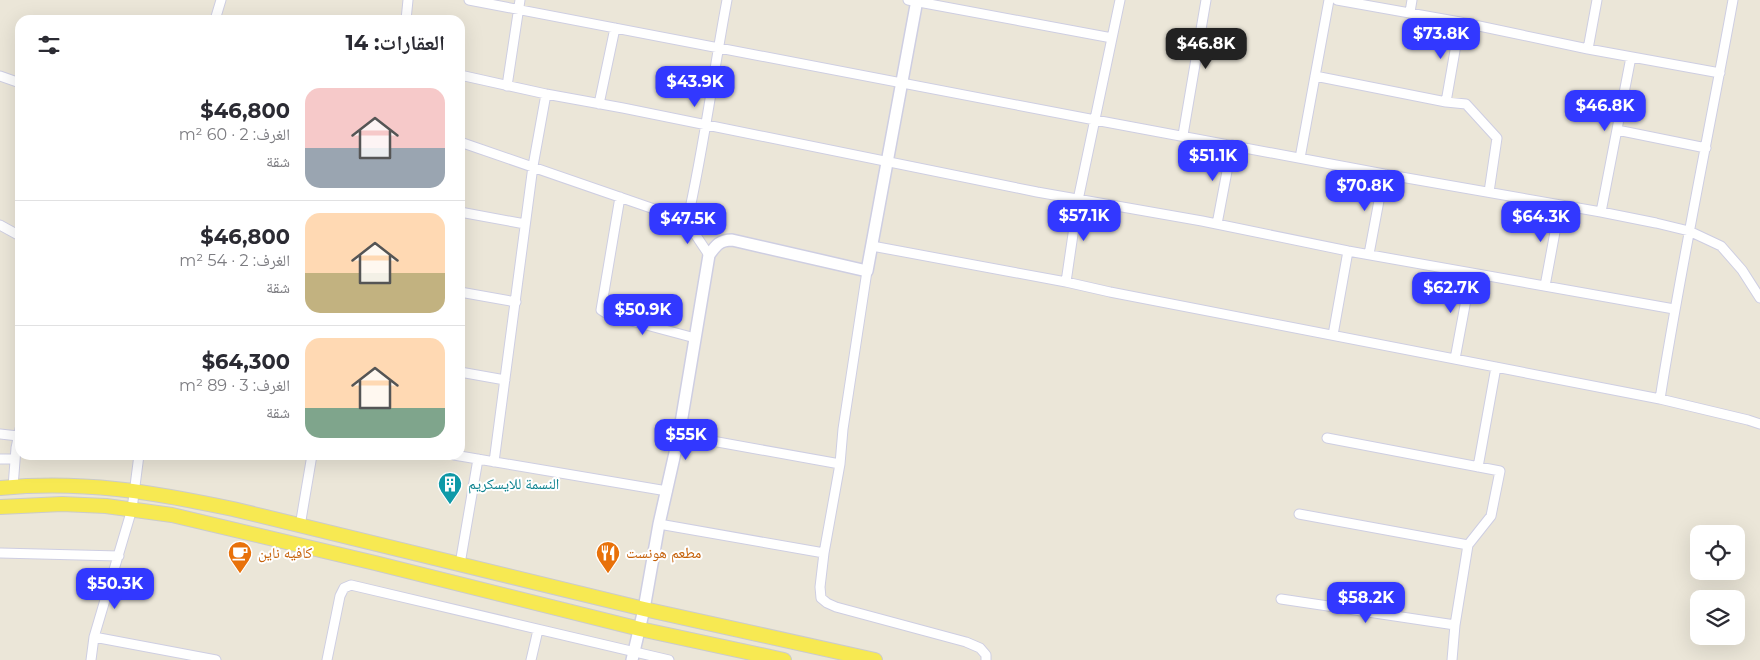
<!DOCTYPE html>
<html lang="ar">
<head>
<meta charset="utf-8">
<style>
	body { margin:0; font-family:Montserrat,"Noto Naskh Arabic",sans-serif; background:#f7f7f7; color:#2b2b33; direction:rtl; height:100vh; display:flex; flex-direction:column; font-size:19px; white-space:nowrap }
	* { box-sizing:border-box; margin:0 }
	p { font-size:16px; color:#7c7c81 }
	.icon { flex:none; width:28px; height:28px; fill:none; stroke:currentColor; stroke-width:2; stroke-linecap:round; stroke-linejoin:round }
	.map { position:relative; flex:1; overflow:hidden; direction:ltr }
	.drawer { position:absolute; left:15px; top:15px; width:450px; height:445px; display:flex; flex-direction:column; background:#fff; border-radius:15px; box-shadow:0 5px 20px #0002; direction:rtl }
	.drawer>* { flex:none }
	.tools { position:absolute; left:1690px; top:525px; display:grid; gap:10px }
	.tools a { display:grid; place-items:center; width:55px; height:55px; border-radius:10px; background:#fff; box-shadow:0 5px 20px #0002; font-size:25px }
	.price { position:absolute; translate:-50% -42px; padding:0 11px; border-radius:10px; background:#3238ff; color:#fff; font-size:16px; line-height:32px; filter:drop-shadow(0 1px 2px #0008) }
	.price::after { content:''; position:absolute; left:50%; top:30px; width:15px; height:11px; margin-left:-8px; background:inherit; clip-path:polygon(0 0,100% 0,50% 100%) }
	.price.selected { background:#222; color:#fff }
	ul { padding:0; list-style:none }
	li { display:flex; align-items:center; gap:15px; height:125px; padding:0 20px }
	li+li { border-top:1px solid #e1e1e2 }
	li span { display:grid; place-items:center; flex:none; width:140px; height:100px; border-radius:15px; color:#555 }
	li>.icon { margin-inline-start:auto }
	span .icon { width:60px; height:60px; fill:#fffc; stroke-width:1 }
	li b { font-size:21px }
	h2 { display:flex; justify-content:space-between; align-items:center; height:60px; padding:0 20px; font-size:21px }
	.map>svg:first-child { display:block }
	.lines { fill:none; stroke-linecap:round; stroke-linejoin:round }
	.minor-casing { stroke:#cecee2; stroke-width:11 }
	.tertiary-casing { stroke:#cecee2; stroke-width:14 }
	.primary-casing { stroke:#cbcbcb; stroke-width:16 }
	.minor { stroke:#fff; stroke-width:9 }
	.tertiary { stroke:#fff; stroke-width:11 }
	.primary { stroke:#f7e952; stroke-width:14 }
	.labels { text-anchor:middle; stroke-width:4; stroke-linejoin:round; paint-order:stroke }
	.culture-label { font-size:15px; fill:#0d838f; stroke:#fff; text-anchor:start }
	.food-label { font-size:15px; fill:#c56008; stroke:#fff; text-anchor:start }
</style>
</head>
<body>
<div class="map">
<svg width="1760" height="660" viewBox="0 0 1760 660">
	<rect width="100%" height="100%" fill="#ebe6d8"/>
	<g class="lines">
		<g class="minor-casing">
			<path id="minor" d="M469,0L1095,120L1384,174L1601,212L1656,223L1689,231L1721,246L1742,270L1760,298
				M908,0L1112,38
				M1337,0L1460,22L1588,49L1720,73
				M1410,12L1412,0
				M215,20L221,0
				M406,20L408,0
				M1588,49L1597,0
				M460,75L546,94L623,108L1037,192L1202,221L1348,251L1674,309
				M0,76L20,83
				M1315,76L1446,102L1466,104L1497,138L1489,192
				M507,86L520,0
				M1446,102L1460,22
				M599,104L615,28
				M1617,130L1706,148
				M1183,135L1206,0
				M460,142L683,219L687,222L709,255
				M1300,158L1329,0
				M620,197L601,310L609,315L695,338
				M460,212L525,224
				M1601,212L1631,57
				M687,222C704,148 713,74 727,0
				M1217,224L1232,145
				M0,225L20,236
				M872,246L1066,282L1110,292L1660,399L1748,420L1760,424
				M1369,254L1384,174
				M867,271L843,429L840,464L824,553L820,587L821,598L827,603L836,607L966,642L980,648L986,655V660
				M1066,282L1078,200L1120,0
				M1545,286L1560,205
				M460,292L516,302
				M1333,335L1348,251
				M1455,359L1471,273
				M460,372L505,380
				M1660,399C1681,265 1709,133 1733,0
				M0,434L18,436
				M679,435L840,464
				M1327,438L1500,471L1491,516L1468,545L1455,625L1452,660
				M454,455L667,491
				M0,459H15
				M494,462L533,166L546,94
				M1478,467L1496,367
				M13,487L16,448L20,429
				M1299,514L1468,545
				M659,524L824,553
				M300,526L312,455
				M0,553L119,556
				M460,564L478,459
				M1281,599L1455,625
				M94,637L216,660
				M91,660L94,637L132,509L139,455
				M327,660L340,596L344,588L351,585L669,660
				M531,660L538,630"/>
		</g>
		<g class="tertiary-casing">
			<path id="tertiary" d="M632,660L644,609L659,524L679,435L709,255C716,245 720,240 732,240L867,271L917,0"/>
		</g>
		<g class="primary-casing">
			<path id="primary" d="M0,488C83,480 152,492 233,509L644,609L875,660
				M0,507L62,504L106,506L172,515L375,563L640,629L784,660"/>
		</g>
		<use href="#minor" class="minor"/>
		<use href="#tertiary" class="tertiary"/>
		<use href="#primary" class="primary"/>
	</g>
	<defs>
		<g id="building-pin" transform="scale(1.25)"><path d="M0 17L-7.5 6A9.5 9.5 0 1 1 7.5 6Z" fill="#0f9aa8" stroke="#fff"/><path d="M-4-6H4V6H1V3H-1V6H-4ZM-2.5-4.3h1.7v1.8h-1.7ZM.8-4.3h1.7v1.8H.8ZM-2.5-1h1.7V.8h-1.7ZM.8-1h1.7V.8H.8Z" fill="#fff"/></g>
		<g id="cafe-pin" transform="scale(1.25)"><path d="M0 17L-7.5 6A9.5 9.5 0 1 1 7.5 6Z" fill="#e8710a" stroke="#fff"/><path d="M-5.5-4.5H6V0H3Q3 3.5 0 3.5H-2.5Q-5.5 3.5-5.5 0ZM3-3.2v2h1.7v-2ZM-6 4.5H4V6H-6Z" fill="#fff"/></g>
		<g id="restaurant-pin" transform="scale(1.25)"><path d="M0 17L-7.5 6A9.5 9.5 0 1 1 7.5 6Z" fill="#e8710a" stroke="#fff"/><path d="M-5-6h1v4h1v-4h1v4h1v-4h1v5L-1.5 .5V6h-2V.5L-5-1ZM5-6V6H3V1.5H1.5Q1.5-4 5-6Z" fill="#fff"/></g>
	</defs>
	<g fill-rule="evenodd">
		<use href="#building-pin" x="450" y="484"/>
		<use href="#cafe-pin" x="240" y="553"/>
		<use href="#restaurant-pin" x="608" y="553"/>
	</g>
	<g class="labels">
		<g class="culture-label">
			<text x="468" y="489">النسمة للايسكريم</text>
		</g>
		<g class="food-label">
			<text x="258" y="558">كافيه ناين</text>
			<text x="626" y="558">مطعم هونست</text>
		</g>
	</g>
</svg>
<div class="tools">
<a><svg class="icon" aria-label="locate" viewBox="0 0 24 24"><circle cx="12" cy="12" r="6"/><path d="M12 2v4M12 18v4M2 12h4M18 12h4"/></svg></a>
<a><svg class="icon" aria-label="layers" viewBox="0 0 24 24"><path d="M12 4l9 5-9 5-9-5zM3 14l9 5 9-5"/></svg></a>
</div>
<b class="price" style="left:1441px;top:60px">$73.8K</b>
<b class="price selected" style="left:1206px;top:70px">$46.8K</b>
<b class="price" style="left:695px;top:108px">$43.9K</b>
<b class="price" style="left:1605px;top:132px">$46.8K</b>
<b class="price" style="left:1213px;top:182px">$51.1K</b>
<b class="price" style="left:1365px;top:212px">$70.8K</b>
<b class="price" style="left:1084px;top:242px">$57.1K</b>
<b class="price" style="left:1541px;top:243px">$64.3K</b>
<b class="price" style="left:688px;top:245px">$47.5K</b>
<b class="price" style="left:1451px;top:314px">$62.7K</b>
<b class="price" style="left:643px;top:336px">$50.9K</b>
<b class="price" style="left:686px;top:461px">$55K</b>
<b class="price" style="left:115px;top:610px">$50.3K</b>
<b class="price" style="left:1366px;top:624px">$58.2K</b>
<section class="drawer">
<h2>العقارات: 14<svg class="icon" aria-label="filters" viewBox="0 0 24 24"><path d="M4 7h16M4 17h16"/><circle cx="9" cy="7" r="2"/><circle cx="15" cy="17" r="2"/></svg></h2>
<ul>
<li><span style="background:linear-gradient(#f6c9c9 60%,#9aa5b1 0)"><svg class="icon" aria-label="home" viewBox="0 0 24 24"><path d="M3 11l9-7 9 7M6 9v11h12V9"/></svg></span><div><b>$46,800</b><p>الغرف: 2 · 60 m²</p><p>شقة</p></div></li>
<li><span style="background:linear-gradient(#ffd9b3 60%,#c2b280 0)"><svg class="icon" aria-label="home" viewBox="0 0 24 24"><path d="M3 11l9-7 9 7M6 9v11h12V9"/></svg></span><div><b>$46,800</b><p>الغرف: 2 · 54 m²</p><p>شقة</p></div></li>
<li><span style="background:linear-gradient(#ffd9b3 70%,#7fa58c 0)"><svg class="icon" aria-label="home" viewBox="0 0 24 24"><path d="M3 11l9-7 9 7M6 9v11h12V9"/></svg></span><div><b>$64,300</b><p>الغرف: 3 · 89 m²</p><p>شقة</p></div></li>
</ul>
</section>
</div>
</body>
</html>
